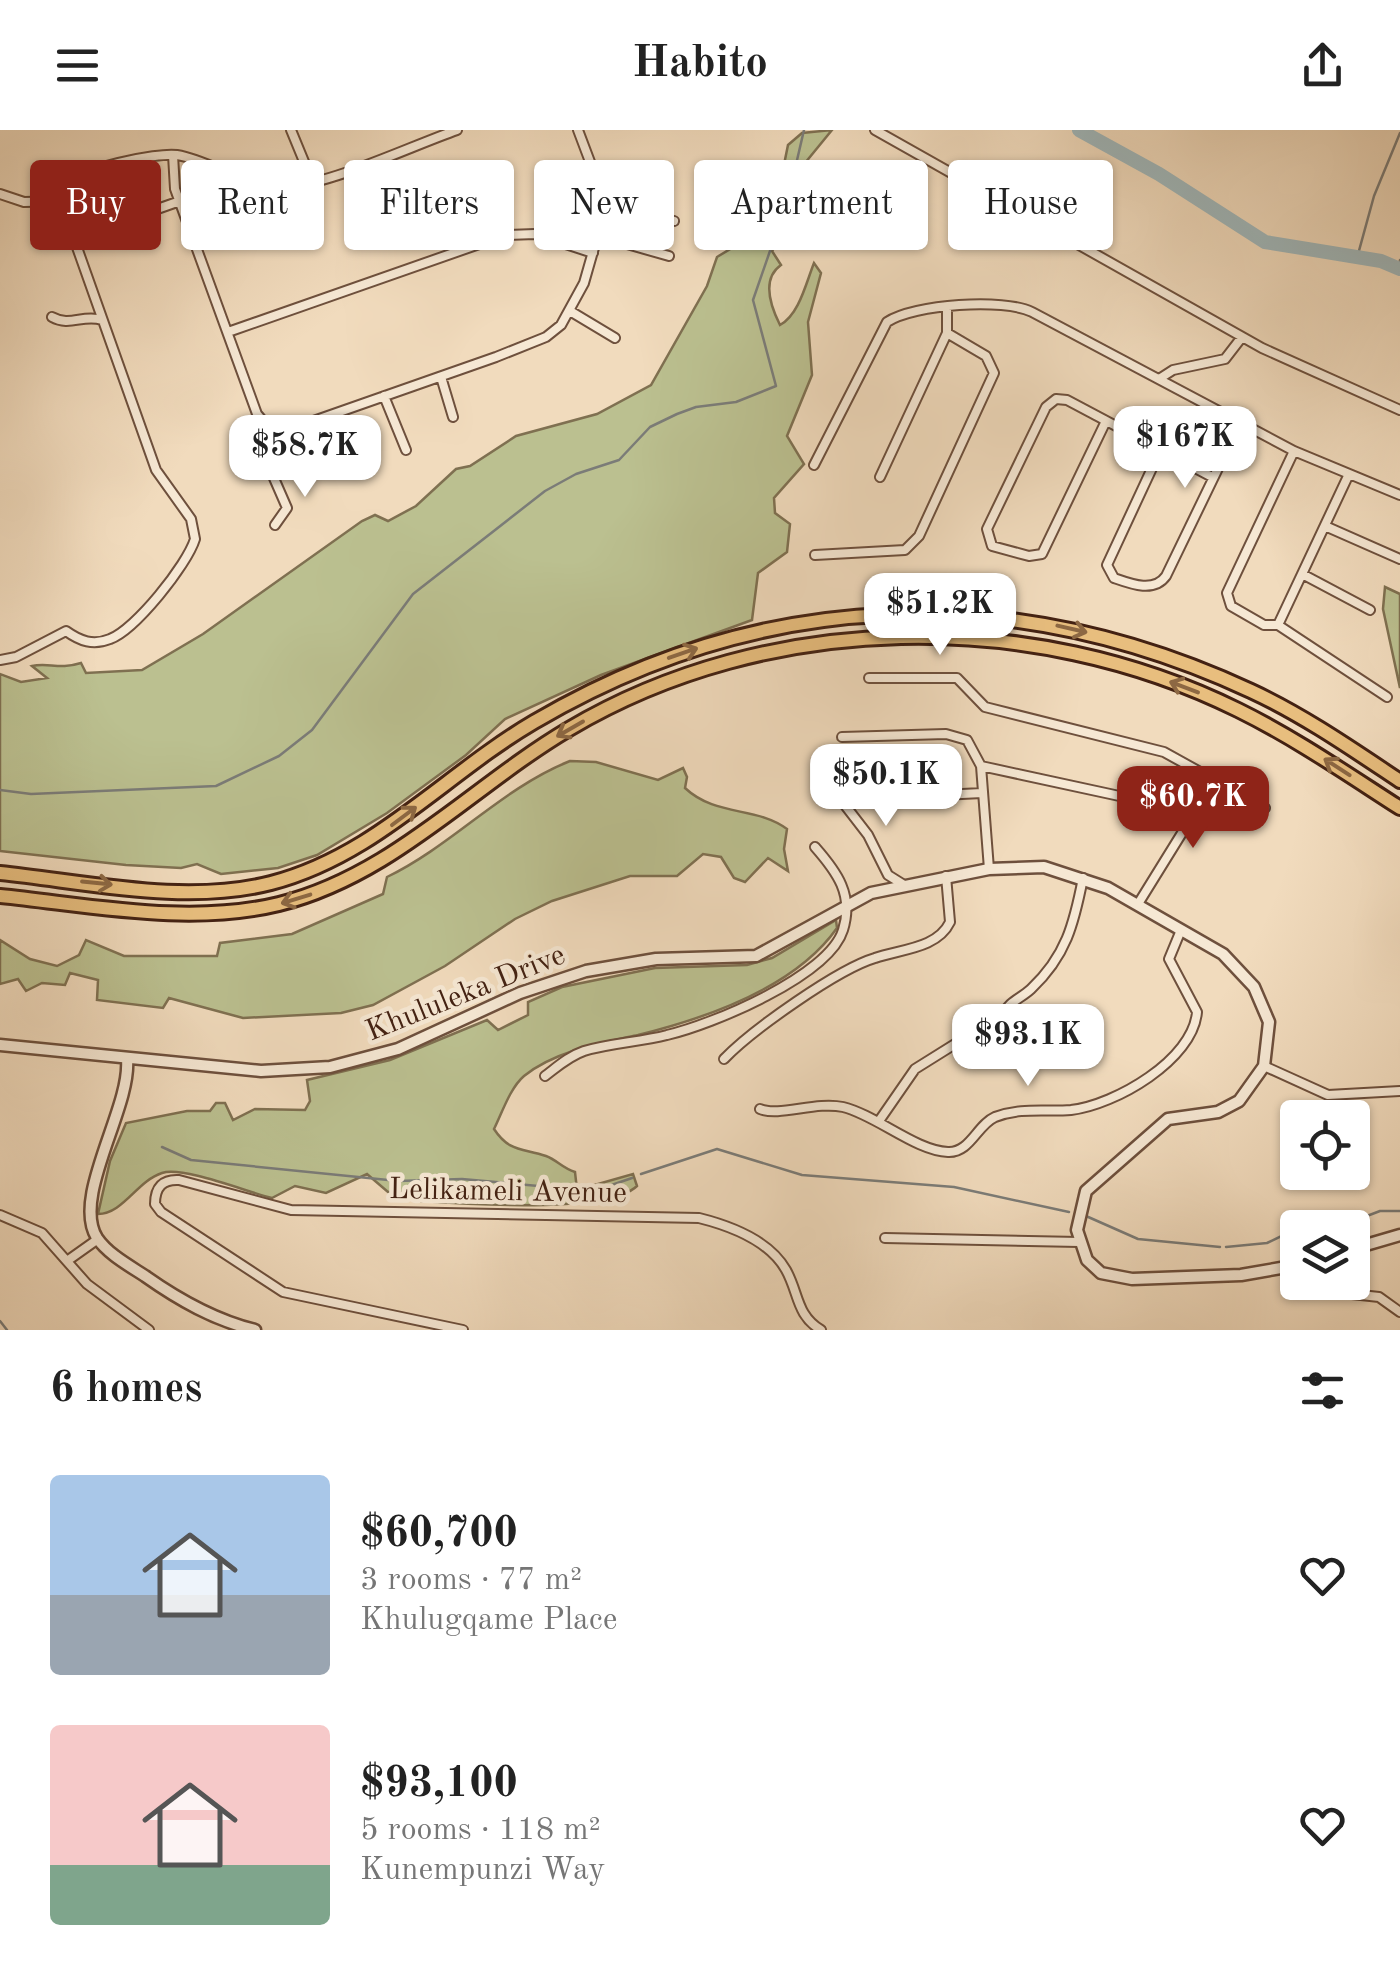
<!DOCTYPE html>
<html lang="en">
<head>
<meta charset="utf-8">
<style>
	body { margin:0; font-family:"Old Standard TT",serif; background:#f6f6f6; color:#222; height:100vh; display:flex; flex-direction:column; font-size:38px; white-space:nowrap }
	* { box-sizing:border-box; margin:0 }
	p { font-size:32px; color:#767676 }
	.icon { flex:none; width:55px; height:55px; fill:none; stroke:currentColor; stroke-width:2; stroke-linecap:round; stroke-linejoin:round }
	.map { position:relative; height:1200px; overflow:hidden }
	.side { display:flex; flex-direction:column; background:#fff; flex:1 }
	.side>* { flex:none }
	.guide { position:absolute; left:30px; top:30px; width:1340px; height:90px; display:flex; gap:20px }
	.controls { position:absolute; left:1280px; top:970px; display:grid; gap:20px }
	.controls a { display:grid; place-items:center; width:90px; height:90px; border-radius:10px; background:#fff; box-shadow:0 2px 8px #0004; font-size:50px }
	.price { position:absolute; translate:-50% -85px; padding:0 22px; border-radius:20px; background:#fff; color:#222; font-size:32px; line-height:65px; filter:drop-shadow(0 2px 5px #0008) }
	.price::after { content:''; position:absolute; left:50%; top:60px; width:30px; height:22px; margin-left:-15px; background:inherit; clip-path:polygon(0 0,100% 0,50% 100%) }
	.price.on { background:#8f2418; color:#fff }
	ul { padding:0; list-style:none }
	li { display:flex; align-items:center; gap:30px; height:250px; padding:0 50px }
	li span { display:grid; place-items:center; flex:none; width:280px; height:200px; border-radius:10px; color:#555 }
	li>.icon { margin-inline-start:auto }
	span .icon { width:120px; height:120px; fill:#fffc; stroke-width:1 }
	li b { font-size:42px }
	h2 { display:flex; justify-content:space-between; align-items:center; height:120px; padding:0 50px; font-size:42px }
	.chip { padding:0 35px; border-radius:10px; background:#fff; box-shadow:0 2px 8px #0004; font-size:35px; line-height:90px }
	.chip.on { background:#8f2418; color:#fff }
	header { display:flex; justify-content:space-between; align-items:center; height:130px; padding:0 50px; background:#fff; font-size:45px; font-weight:600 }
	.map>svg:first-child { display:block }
	.green { fill:#bbc090; stroke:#7f7051; stroke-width:2.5 }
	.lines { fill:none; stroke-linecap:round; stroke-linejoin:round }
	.stream { stroke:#7b7c78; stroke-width:2.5 }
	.river { stroke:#a0b8bc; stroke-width:14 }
	.minor-casing { stroke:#6e503d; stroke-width:12 }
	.tertiary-casing { stroke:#6e503d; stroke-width:15 }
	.primary-casing { stroke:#432112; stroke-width:18 }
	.minor { stroke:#f6e8d4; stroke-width:8 }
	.tertiary { stroke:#f6e8d4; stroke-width:10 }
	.primary { stroke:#e8be7e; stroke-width:12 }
	.oneway { stroke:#8d6843 }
	.labels { text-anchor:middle; stroke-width:9; stroke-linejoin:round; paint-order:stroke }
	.street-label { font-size:30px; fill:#432112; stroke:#f6e8d4 }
</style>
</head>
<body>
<header><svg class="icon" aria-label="menu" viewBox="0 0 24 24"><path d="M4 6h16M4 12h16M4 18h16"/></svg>Habito<svg class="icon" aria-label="share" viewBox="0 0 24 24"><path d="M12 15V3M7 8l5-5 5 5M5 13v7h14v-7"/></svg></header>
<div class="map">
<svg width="1400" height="1200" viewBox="0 0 1400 1200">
	<rect width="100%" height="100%" fill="#f1dbbd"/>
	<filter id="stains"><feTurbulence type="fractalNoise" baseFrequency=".002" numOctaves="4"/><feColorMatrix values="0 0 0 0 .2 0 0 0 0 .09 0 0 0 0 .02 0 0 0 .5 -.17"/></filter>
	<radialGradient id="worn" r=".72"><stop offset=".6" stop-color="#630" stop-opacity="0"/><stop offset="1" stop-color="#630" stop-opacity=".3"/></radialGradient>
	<path class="green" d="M832,0L805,33L802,53L806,71L772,121L781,135C761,149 771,177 780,195C799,185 806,153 814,133L821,143L808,192L812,245L787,306L804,334L774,368L775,383L790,394L787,422L758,443L752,490L601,545L505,589L466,625L387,683L317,725L278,738L221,744L197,734L181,738L126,735L0,721V544L21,552L47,548L32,536C48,532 59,540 81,533L86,543L142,540L203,504L362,391L375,385L388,391L416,376L456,339L470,336L516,306L597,284L651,255L707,156L717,127L755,104L776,74L788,15L802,3Z
		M1385,457L1400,464V558L1383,479Z
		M570,631L596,632L658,650L683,638L687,647L685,658C716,687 756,676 787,699L784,719L788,741L768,728L745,752L734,748L721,727L703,724L677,746H630L552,771L515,789L445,836L373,875L341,883L243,888L169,868L163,878L97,870L98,850L70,843L65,855L42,853L26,861L18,849L0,854V810L30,829L57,836L79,825L86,810L124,826H217L220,813L292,804L383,764L387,747C453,715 502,658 570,631Z
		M836,790L837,798C795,858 707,888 638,905C601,913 555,921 524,946C510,958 502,983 494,999C509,1022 522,1018 546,1026C557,1030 562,1038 575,1042L577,1060L633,1044L637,1056C608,1084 463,1074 420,1071L404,1062H388L367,1044L326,1063L295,1056L272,1068C247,1062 183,1036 162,1043C137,1051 123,1084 98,1084L110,1031L126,993L187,981H210L216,973H225L233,990L255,979L305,980L310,971L307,950L390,930L487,890L498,900L528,885V872L562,857L655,838L747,835L772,828Z"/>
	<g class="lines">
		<path class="stream" d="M1357,128L1374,66L1400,3
			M1398,138L1400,130
			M0,660L31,664L216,656L279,626L312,600L413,464L545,361L576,344L619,330L650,297L677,284L696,277L736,272L776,256L753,170L788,69L804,0
			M162,1017L191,1030L398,1051L462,1049L594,1061L632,1048
			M641,1044L717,1019L802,1045L954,1057L1069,1082
			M1086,1086L1138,1109L1220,1117
			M1300,1098L1346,1094L1380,1081H1400
			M1226,1117L1267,1113L1298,1098
			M0,1191L7,1200"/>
		<path class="river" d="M1079,0L1159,44L1265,112L1381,131L1400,139"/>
		<g class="minor-casing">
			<path id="minor" d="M291,0L312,51
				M875,0L1262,218L1400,280
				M173,25L175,59L257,284L268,297L285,301L496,227L546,207L561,195L584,153L602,90L598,53L578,0
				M0,64L24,72L62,71
				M602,74L674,91
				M132,95L146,83L180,71
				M599,106L669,126
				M570,181L615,208
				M52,187C70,197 83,184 102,190
				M228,202L505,105L535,104L593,123
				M441,247L453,287
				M1159,249L1173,240L1225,229L1242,207
				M384,266L406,320
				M1106,291L1042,424L1029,426L992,416L987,399L1046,277L1056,269L1067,270L1212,347
				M272,299L263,323L287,378L275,395
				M1160,321L1107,435L1114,448C1131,454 1154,463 1166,446L1240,293
				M1294,321L1227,463L1231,476L1264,495H1278L1349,344
				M814,335L887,192C914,174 1004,168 1032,182L1294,321L1400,365
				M880,347L947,203V179
				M1325,396L1400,429
				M815,425L905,420L919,406L994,243L986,226L947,203
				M1304,445L1370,480
				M1278,495L1387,567
				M0,530L16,527L66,501C80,511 93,516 110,509C135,500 187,435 195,409L191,389L156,340L68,92C64,79 58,67 67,55C78,39 157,22 177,25C214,31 248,61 288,57C336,52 409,17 457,0
				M869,548H957L985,577L1164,622L1265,678
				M842,607L946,604L967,610L981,636L989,739
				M981,636L1124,667L1190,691
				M841,670L982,663
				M841,670L868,705L888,745L904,755
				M1138,774L1216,648
				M724,929C752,900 838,839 875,828C900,819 937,819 950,792L946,746
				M1264,936L1328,965L1400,961
				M545,946C557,937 569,926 584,921C611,913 640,912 667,905C711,895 829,846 843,800C854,765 837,742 815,717
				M760,979C779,987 816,971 843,977C876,985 916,1021 948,1022C970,1023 977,995 995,987C1022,977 1044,982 1071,980C1115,975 1193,930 1197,882L1169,829L1181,800
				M879,991L915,939L1003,884C1010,871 1020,869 1031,859C1066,826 1074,794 1083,748
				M0,1085L42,1103L87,1154L149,1200
				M885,1108L1079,1112
				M67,1131L98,1109
				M1319,1152L1334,1162L1379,1167L1400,1182
				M463,1200L283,1162L161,1082L155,1074C155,1057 163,1049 179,1050L291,1080L699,1088C731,1096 769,1110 786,1140C799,1163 796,1185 821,1200"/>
		</g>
		<g class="tertiary-casing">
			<path id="tertiary" d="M0,915L261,941L330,937L398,919L520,863L586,841L656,829L756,826L871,763L989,739L1044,737L1108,758L1223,824L1254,857L1269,892L1264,936L1239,971L1218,982L1168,989L1086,1061L1077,1100L1087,1130L1101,1143L1132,1149L1241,1145L1298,1135
				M127,930C131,978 71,1067 97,1108C108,1124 128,1135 145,1146C179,1170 214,1190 255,1200
				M1352,1119L1400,1105"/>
		</g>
		<g class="primary-casing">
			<path id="primary" d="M0,743C87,752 185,775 271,753C375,726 444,645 534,592C762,458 1012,450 1251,561C1303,585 1352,619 1400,651
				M0,766C90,775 189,796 279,774C392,746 471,657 569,599C768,481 1032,478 1238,580C1295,608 1347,644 1400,678"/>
		</g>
		<use href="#minor" class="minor"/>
		<use href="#tertiary" class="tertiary"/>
		<use href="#primary" class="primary"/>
	</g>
	<defs><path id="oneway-shaft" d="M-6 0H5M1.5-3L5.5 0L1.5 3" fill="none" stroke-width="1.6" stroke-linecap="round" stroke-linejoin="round" transform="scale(2.5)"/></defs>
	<g class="oneway">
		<use href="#oneway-shaft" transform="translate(1072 499) rotate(13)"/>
		<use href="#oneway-shaft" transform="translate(683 523) rotate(-19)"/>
		<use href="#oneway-shaft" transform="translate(1184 557) rotate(-159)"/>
		<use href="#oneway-shaft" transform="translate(570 599) rotate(150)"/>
		<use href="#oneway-shaft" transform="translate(1337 637) rotate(-147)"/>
		<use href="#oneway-shaft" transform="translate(404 686) rotate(-37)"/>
		<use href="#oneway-shaft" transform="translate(97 753) rotate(6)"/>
		<use href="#oneway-shaft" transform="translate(296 769) rotate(163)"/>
	</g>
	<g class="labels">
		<g class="street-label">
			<text transform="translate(465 862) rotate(-22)" y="10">Khululeka Drive</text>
			<text transform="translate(508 1060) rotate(1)" y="10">Lelikameli Avenue</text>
		</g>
	</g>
	<rect width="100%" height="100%" filter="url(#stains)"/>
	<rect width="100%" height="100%" fill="url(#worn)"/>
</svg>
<div class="controls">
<a><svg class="icon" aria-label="locate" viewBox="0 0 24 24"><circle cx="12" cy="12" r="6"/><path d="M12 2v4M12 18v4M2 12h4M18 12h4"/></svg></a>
<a><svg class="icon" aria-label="layers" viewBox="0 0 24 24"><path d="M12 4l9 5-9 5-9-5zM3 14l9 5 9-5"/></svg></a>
</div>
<b class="price" style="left:1185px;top:361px">$167K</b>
<b class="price" style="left:305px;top:370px">$58.7K</b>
<b class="price" style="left:940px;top:528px">$51.2K</b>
<b class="price" style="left:886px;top:699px">$50.1K</b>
<b class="price on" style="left:1193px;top:721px">$60.7K</b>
<b class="price" style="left:1028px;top:959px">$93.1K</b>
<div class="guide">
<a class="chip on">Buy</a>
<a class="chip">Rent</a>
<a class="chip">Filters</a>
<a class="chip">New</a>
<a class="chip">Apartment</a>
<a class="chip">House</a>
</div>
</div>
<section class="side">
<h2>6 homes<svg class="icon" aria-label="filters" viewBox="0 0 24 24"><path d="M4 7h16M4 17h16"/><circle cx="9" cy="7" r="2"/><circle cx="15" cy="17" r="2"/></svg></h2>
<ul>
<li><span style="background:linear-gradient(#a9c7e8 60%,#9aa5b1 0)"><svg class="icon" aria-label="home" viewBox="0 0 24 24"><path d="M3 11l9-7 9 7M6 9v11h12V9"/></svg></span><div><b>$60,700</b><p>3 rooms · 77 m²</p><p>Khulugqame Place</p></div><svg class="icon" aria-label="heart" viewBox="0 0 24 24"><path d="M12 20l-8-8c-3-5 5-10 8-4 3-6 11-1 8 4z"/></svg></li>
<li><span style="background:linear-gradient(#f6c9c9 70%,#7fa58c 0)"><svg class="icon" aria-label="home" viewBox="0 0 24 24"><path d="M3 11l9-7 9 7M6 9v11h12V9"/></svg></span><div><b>$93,100</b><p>5 rooms · 118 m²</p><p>Kunempunzi Way</p></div><svg class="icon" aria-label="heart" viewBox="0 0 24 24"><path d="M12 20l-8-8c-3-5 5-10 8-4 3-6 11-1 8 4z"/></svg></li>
</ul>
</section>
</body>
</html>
